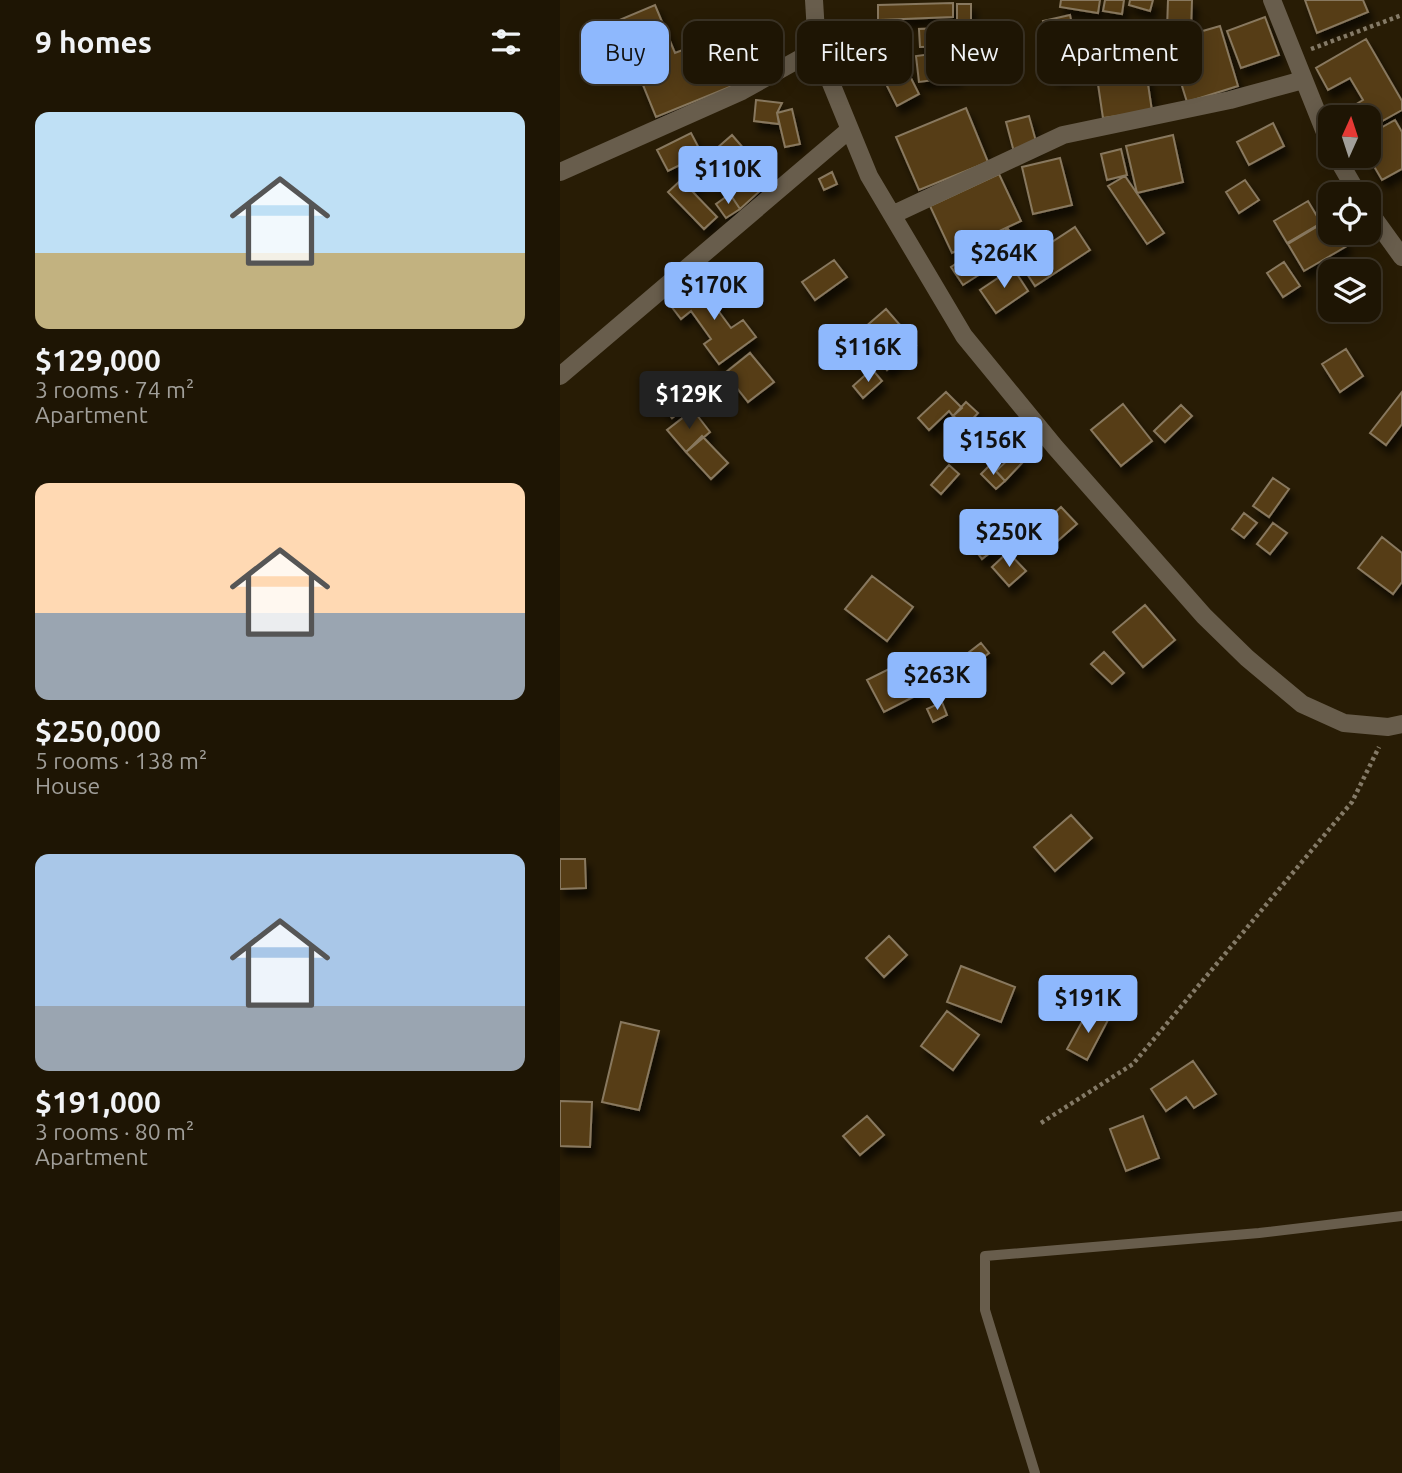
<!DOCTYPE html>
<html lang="en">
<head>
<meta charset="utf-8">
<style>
	body { margin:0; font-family:Ubuntu,sans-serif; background:#261e0e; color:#f1f3f6; height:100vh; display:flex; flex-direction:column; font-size:26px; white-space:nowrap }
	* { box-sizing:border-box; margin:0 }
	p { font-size:23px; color:#a19f9a }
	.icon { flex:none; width:38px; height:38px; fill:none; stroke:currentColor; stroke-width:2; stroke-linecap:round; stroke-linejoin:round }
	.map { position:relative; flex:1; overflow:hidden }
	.panel { display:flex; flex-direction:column; background:#1e1504; width:560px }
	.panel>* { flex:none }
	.hud { position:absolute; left:21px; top:21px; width:665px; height:63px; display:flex; gap:14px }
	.needle { width:46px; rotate:3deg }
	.fabs { position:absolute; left:758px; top:105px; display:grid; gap:14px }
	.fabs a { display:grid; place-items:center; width:63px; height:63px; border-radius:14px; background:#1e1504; box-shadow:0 4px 18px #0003,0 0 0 2px #3c3426; font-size:35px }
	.price { position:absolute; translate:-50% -60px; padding:0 16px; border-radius:7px; background:#8eb8fd; color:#111; font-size:23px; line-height:46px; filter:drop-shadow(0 2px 4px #0008) }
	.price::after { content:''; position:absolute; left:50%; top:42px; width:21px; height:16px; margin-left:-10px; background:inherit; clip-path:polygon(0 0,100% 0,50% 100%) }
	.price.current { background:#222; color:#fff }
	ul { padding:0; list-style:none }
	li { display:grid; align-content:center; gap:14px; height:371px; padding:0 35px }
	li span { display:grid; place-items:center; height:217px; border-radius:14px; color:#555 }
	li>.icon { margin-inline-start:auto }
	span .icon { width:126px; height:126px; fill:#fffc; stroke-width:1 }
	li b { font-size:30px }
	h2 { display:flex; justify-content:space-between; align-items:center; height:84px; padding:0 35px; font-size:30px }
	.tag { padding:0 24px; border-radius:14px; background:#1e1504; box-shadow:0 4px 18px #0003,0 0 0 2px #3c3426; font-size:24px; line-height:63px }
	.tag.current { background:#8eb8fd; color:#111 }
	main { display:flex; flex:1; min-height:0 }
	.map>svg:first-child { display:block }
	.building { fill:#563e13; stroke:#88785f; stroke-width:2; filter:url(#shadow) }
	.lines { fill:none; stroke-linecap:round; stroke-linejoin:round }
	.path { stroke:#847a67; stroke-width:4.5; stroke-dasharray:3.5 3.5; stroke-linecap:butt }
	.service { stroke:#685d4c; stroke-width:10 }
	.minor { stroke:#685d4c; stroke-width:18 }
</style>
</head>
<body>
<main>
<section class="panel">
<h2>9 homes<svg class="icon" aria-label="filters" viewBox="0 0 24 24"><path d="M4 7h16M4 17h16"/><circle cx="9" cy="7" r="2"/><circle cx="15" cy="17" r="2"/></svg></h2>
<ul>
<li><span style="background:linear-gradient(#bfe0f5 65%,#c2b280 0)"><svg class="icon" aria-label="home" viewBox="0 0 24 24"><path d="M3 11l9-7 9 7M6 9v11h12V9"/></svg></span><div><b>$129,000</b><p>3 rooms · 74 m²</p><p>Apartment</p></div></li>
<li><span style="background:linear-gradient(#ffd9b3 60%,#9aa5b1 0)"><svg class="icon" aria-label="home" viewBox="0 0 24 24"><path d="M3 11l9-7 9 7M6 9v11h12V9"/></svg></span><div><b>$250,000</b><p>5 rooms · 138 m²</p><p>House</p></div></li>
<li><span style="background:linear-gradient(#a9c7e8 70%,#9aa5b1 0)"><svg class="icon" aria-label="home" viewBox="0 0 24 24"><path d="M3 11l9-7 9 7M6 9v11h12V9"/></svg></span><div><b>$191,000</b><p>3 rooms · 80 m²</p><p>Apartment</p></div></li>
</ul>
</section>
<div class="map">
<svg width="842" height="1473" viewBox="0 0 842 1473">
	<defs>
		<filter id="shadow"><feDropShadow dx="4.5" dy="8" stdDeviation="3.5" flood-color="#0009"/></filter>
	</defs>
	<rect width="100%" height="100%" fill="#281c05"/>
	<path class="building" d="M501,0H540L538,13L500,7Z
		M545,0H564L562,14L543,11Z
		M570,0H593L590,11L569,5Z
		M608,0H632L631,31L607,30Z
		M745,0H803L808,12L757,33Z
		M393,3V17L318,20V5Z
		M397,4H411V30H397Z
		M95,5L115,53L162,35L182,82L96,117L57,21Z
		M510,15L522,71L496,77L483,21Z
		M705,17L719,55L681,68L667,31Z
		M660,26L678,86L627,102L608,41Z
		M385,28V34L400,33L401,46L360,47L359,29Z
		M557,33L559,50L533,54L530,37Z
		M806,39L842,101V110L808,129V117H786L783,112L803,100L790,78L768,90L756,68Z
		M395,51L398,77L359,82L356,56Z
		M584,57L592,111L543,118L535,64Z
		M345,66L359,94L337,106L323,78Z
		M196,100L222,103L217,113L219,124L194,121Z
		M406,108L428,162L359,190L336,137Z
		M232,109L240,144L225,147L217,113Z
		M469,116L477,145L454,152L446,122Z
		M835,120L842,132V169L822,180L808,156V135Z
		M713,123L724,146L689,165L677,142Z
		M131,133L142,154L108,171L97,150Z
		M172,135L191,157L182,166L191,177L202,168L212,180L180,209L170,194L179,189L166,175L158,182L141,162Z
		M613,135L623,182L577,193L566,146Z
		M561,149L567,175L547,180L541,154Z
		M500,158L512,205L473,214L462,167Z
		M133,169L142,178L130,189L157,217L144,229L108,192Z
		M272,172L277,184L264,190L259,179Z
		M439,174L461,221L392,253L370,206Z
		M565,176L604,233L587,244L548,186Z
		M685,180L699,200L679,213L666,192Z
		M170,194L180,209L166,218L156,204Z
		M748,201L761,223L727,243L714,221Z
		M770,219V233H779L787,246L744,271L728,244Z
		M515,227L530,250L475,286L460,263Z
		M448,229L461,248L403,285L391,267Z
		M274,260L287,277L255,300L242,282Z
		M724,262L740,286L723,297L707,273Z
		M453,268L468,291L436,313L420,290Z
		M147,280L161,299L154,305L171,328L183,320L196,337L159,364L144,344L151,339L131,311L121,319L111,306Z
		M326,309L340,325L310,349L297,334Z
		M340,325L356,345L327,370L310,349Z
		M786,349L803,376L780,392L762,364Z
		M190,353L214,382L188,402L165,373Z
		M312,369L322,381L303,398L293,386Z
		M127,377L141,396L112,418L98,399Z
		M386,392L402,408L393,416L389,411L369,430L358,418Z
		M842,392V424L826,445L810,433Z
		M406,402L418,413L407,425L393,416Z
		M563,404L592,441L561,466L531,430Z
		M621,405L632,416L605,442L594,431Z
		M133,410L150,432L126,452L107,430Z
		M142,436L168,463L151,479L126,452Z
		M454,454L462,463L445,481L436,471Z
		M389,465L399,474L381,494L371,485Z
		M430,465L445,481L436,489L421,474Z
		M713,478L729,489L709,517L693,506Z
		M501,507L517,524L493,545L478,528Z
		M684,513L697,523L684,538L672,529Z
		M436,518L450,537L422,559L408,540Z
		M713,523L727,533L710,554L697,544Z
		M822,537L842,553V582L833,594L798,568Z
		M448,552L466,571L449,586L432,567Z
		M312,576L353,607L327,641L285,609Z
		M585,605L615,640L583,667L553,632Z
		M421,643L429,653L407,670L399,660Z
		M544,652L564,673L552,684L531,664Z
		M343,662L359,694L324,712L307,680Z
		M382,702L387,715L373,722L367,709Z
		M511,815L532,838L495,871L474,847Z
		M0,859H25L26,888L0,889Z
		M329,936L347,955L324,977L306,958Z
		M401,966L455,987L441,1022L387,1002Z
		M529,1009L548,1020L527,1060L507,1049Z
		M387,1011L419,1035L393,1070L361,1046Z
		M61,1022L99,1031L79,1110L42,1102Z
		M633,1061L656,1094L634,1108L626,1097L606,1111L591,1089Z
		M0,1101L32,1102L30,1147L0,1146Z
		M307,1116L324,1135L300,1155L283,1136Z
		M583,1116L599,1158L566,1171L550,1129Z"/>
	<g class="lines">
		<path class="path" d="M751,49L842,15
			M481,1123L573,1064L792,802L819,747"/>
		<path class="service" d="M475,1473L425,1310V1256L699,1233L842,1216"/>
		<path class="minor" d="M254,0L257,49L309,176L404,336L495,447L644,616L687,658L742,704L784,723L828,727L842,724
			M712,0L770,145
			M776,156L798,194
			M0,172L182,91L257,49
			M808,210L842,257
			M332,215L503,135L670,100L743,80
			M0,376L289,130"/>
	</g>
</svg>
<div class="fabs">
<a><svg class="needle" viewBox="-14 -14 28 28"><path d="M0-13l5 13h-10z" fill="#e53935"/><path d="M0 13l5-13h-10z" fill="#a19f9a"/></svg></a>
<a><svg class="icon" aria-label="locate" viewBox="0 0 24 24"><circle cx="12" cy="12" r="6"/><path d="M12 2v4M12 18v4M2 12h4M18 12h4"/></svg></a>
<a><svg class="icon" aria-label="layers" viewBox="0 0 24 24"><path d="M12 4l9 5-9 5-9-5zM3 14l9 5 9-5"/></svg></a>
</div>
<b class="price" style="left:168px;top:206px">$110K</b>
<b class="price" style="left:444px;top:290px">$264K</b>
<b class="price" style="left:154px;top:322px">$170K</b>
<b class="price" style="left:308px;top:384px">$116K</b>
<b class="price current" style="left:129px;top:431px">$129K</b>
<b class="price" style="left:433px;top:477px">$156K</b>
<b class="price" style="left:449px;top:569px">$250K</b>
<b class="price" style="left:377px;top:712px">$263K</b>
<b class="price" style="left:528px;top:1035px">$191K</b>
<div class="hud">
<a class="tag current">Buy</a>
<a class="tag">Rent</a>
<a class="tag">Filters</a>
<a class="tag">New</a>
<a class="tag">Apartment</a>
</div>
</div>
</main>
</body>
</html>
